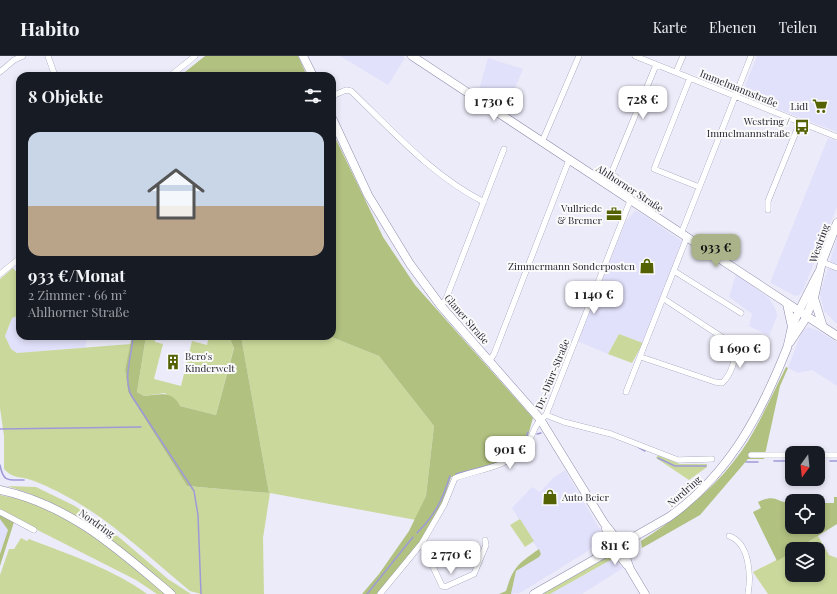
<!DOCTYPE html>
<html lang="de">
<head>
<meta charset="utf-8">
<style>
	body { margin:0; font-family:"Playfair Display",serif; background:#242831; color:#f1f3f6; height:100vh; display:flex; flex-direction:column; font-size:15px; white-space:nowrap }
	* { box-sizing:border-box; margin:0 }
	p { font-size:13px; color:#9ea1a6 }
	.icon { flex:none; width:22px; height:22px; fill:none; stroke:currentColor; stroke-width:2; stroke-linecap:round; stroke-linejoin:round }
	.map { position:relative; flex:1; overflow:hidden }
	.details { position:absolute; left:16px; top:16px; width:320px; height:268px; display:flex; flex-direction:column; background:#171b24; border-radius:12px; box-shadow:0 2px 6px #0003 }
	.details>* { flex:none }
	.needle { width:26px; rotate:195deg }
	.buttons { position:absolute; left:785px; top:390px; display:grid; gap:8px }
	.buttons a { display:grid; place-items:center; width:40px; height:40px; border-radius:8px; background:#171b24; box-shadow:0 2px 6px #0003; font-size:20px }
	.price { position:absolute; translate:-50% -34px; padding:0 9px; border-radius:8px; background:#fff; color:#222; font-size:13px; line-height:26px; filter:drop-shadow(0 1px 2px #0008) }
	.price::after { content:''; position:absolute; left:50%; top:24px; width:12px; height:9px; margin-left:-6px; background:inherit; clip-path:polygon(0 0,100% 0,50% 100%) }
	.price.current { background:#aab289; color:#111 }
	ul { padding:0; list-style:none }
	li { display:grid; align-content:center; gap:8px; height:212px; padding:0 12px }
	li+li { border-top:1px solid #363941 }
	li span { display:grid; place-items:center; height:124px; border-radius:12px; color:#555 }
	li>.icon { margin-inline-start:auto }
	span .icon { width:72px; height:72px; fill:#fffc; stroke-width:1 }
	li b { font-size:17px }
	h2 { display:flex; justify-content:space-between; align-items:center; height:48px; padding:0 12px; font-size:17px }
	header { display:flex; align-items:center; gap:24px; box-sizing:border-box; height:56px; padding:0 20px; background:#171b24; border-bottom:1px solid #363941 }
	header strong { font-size:19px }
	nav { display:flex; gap:22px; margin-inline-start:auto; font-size:14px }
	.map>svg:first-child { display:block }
	.built { fill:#e2e1fb }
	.green { fill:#cad99b }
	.forest { fill:#b1c180 }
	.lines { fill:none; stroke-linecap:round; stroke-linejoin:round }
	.stream { stroke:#9e9ad7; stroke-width:1.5 }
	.street-casing { stroke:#8d8cac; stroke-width:6 }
	.secondary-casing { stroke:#8d8cac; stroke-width:9 }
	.street { stroke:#fff; stroke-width:5.5 }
	.secondary { stroke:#fff; stroke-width:8 }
	.labels { text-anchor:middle; stroke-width:4; stroke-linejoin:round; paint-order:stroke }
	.street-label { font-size:10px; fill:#282734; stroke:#fafafa }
	.poi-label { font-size:10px; fill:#282734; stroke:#fafafa; text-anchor:end }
</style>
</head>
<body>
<header>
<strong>Habito</strong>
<nav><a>Karte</a><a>Ebenen</a><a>Teilen</a></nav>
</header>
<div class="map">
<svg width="837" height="538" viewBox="0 0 837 538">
	<rect width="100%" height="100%" fill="#ecebf9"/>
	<path class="built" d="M340,0H402L405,2L388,29Z
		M757,0H837V76L744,40L742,37Z
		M488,2L523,13L505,56L478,37Z
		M828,82L837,85V151L803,234L799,239L795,240L771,227V224Z
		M635,155L639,156L682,185L643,287L619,278L608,298L577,285L626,165Z
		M837,182V268L824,255L820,238Z
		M736,218L769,242L776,254L777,260L769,280L749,270L752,258L729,241Z
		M20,259V280H87L85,292L17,297L11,293L5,280L12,262Z
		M808,271L817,274L837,286V330L812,314L798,317L788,312L802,275Z
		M565,414L605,482L604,485L520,537L511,538L516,515L541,498L512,452L532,431L540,436L553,422Z
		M0,463L8,474L0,498Z
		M614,502L623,512L582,538H550Z"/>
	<path class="green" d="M13,212L20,220V259L12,262L5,280L11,293L17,297L131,288L125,314L128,336L187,430L269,437L241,280H329L379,300L434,370L426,440L416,464L270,437L263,482L264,538H201L190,535C152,504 118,470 75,445C61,437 44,428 28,423C16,420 13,422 4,413V380L0,352V223Z
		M619,278L643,287L632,307L608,298Z
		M146,280H155V286L163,288L154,323L181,330L192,285L207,289L209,280H229L234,291L216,359L180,350L165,337L144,340L137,336Z
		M658,399L680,408H707V411L689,424L656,402Z
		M7,430L36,431L75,450L120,482L168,523L191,538H176C123,493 76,450 7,430Z
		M0,439C14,442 30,445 44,451C89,473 126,506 165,538H157L136,524L0,455Z
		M520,463L534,485L525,491L510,469Z
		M818,480L829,499L837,502V538H768L753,516L792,496V519H818V493H797Z
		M21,482L27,485L29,483C66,497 115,514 147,538H0V519L9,493H14Z
		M608,501H613L614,502L550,538H542Z"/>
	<path class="forest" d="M205,0H298L307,20H180Z
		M332,75L383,181L415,229L533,362C530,370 529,381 524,388C510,410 474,414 451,421L442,449L421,484L379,538H362L379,518L409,475L426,440L434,370L379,300L329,280H332Z
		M132,280H146L137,336L144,340C158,339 172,333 180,350L216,359L234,292L229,280H241L269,437L187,430L128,336L125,314Z
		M786,311L788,312L780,330L764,403H748L700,459L642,492L641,485C686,456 729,422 755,373C766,353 776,331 786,311Z
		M834,441H837V468L797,493H792V496L777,505L753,456L761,452L758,446C777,437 776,447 792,447V471H818V447H834Z
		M0,458L14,466L0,510V498L8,474L0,463Z
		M539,493L541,498L539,501L516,515L511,538H499L506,535C513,511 519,507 539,493Z"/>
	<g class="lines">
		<path class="stream" d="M133,280C132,301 123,319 131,339L194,435L198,459L201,538
			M0,373L141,371
			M537,378L541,377
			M638,391L645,395
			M507,402L524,387L528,376
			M658,402L675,410H706
			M818,404H824
			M774,405H792
			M830,405H837
			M746,406H758
			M0,409C3,426 8,424 24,424
			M456,418L494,408
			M417,477C435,459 442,445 450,420
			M367,538L413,481"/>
		<g class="street-casing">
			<path id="street" d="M48,0L55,20
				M635,0L837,81
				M0,16L14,4L23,0
				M676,16L683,0
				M170,20L195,0
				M690,22L654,113L699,131
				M332,40L346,34L351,35C393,75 431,119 484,146
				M542,86L579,0
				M616,121L611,118L656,9
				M768,154V145L800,66
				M681,178L751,0
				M822,206L837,212
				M674,215L741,257
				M0,218L20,202
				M441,250L446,243L504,93
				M641,301L715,326L722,327C731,319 738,300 734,289L664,243
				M490,304L494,298L569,104
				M626,336L687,181
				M546,359L564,366L611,378L678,404L712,403
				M751,399H792
				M818,399H837
				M0,456L34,474
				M729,480C750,487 751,520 748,538
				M422,487L442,530L445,531L474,518L486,489L485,484
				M380,538L422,487L444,449L455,422C479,413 508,412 525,390C535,379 531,371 546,359L630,145"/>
		</g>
		<g class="secondary-casing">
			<path id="secondary" d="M303,0L313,20
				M412,0L837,280
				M332,62L368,139L410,208L441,250L540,363L604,467L621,489L630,513L645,538
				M814,242L823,271
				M787,248L792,271
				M790,286L804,265L814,242L822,206L837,167
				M0,434C70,449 118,493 171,538
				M606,473L614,493L627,509
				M534,538L669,461C729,418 760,360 787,292C790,283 790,274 794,266C802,248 811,231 820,214"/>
		</g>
		<use href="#street" class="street"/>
		<use href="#secondary" class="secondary"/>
	</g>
	<defs>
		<g id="supermarket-bare" transform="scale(1.2)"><path d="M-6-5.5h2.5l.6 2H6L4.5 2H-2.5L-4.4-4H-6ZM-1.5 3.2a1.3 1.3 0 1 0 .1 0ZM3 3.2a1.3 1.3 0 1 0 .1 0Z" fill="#546204" stroke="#fafafa" stroke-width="2.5" paint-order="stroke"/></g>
		<g id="bus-bare" transform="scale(1.2)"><path d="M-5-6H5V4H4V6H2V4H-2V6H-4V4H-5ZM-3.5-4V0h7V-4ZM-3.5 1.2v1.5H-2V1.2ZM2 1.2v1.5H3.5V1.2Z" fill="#546204" stroke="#fafafa" stroke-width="2.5" paint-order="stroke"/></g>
		<g id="office-bare" transform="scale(1.2)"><path d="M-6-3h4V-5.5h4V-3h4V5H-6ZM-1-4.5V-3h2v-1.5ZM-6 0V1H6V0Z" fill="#546204" stroke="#fafafa" stroke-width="2.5" paint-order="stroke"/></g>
		<g id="shop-bare" transform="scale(1.2)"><path d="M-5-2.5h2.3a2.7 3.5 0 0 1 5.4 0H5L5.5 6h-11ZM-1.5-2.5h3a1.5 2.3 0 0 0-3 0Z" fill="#546204" stroke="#fafafa" stroke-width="2.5" paint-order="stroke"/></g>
		<g id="building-bare" transform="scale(1.2)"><path d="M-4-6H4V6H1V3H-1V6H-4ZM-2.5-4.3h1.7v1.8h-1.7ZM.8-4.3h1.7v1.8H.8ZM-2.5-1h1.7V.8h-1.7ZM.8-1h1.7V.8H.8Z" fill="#546204" stroke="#fafafa" stroke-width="2.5" paint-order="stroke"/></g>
	</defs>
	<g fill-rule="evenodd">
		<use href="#supermarket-bare" x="820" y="50"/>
		<use href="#bus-bare" x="802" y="71"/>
		<use href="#office-bare" x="614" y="158"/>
		<use href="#shop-bare" x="647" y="210"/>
		<use href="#building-bare" x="173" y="306"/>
		<use href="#shop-bare" x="550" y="441"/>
	</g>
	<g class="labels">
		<g class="street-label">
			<text transform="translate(739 32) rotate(22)" y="4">Immelmannstraße</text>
			<text transform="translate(630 132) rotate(33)" y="4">Ahlhorner Straße</text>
			<text transform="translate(819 187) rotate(-70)" y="4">Westring</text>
			<text transform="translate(467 263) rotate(49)" y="4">Glaner Straße</text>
			<text transform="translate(552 318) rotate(-68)" y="4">Dr.-Dürr-Straße</text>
			<text transform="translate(684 435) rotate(-41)" y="4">Nordring</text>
			<text transform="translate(97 467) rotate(35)" y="4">Nordring</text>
		</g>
		<g class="poi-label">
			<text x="808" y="54">Lidl</text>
			<text x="790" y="69">Westring /<tspan x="790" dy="12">Immelmannstraße</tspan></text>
			<text x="602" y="156">Vullriede<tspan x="602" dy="12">&amp; Bremer</tspan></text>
			<text x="635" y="214">Zimmermann Sonderposten</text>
			<text x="185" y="304" text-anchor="start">Bero's<tspan x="185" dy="12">Kinderwelt</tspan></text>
			<text x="562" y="445" text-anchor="start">Auto Beier</text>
		</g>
	</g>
</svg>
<div class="buttons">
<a><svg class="needle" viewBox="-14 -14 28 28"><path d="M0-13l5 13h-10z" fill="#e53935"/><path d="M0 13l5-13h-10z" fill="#9ea1a6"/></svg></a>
<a><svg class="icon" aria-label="locate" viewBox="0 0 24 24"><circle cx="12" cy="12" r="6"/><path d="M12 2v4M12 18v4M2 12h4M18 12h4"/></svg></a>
<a><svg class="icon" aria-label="layers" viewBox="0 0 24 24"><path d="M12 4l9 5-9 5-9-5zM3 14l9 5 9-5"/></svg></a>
</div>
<b class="price" style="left:643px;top:64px">728 €</b>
<b class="price" style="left:494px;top:66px">1 730 €</b>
<b class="price current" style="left:716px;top:212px">933 €</b>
<b class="price" style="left:594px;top:259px">1 140 €</b>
<b class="price" style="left:740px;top:313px">1 690 €</b>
<b class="price" style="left:510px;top:414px">901 €</b>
<b class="price" style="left:615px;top:510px">811 €</b>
<b class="price" style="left:451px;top:519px">2 770 €</b>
<section class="details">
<h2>8 Objekte<svg class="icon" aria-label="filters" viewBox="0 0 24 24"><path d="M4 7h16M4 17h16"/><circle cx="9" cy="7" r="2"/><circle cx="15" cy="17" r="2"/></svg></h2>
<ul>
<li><span style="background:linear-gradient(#c9d6e8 60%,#b9a48a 0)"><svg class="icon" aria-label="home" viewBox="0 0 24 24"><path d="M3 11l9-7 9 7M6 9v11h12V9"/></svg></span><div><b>933 €/Monat</b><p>2 Zimmer · 66 m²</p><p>Ahlhorner Straße</p></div></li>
</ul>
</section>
</div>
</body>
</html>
